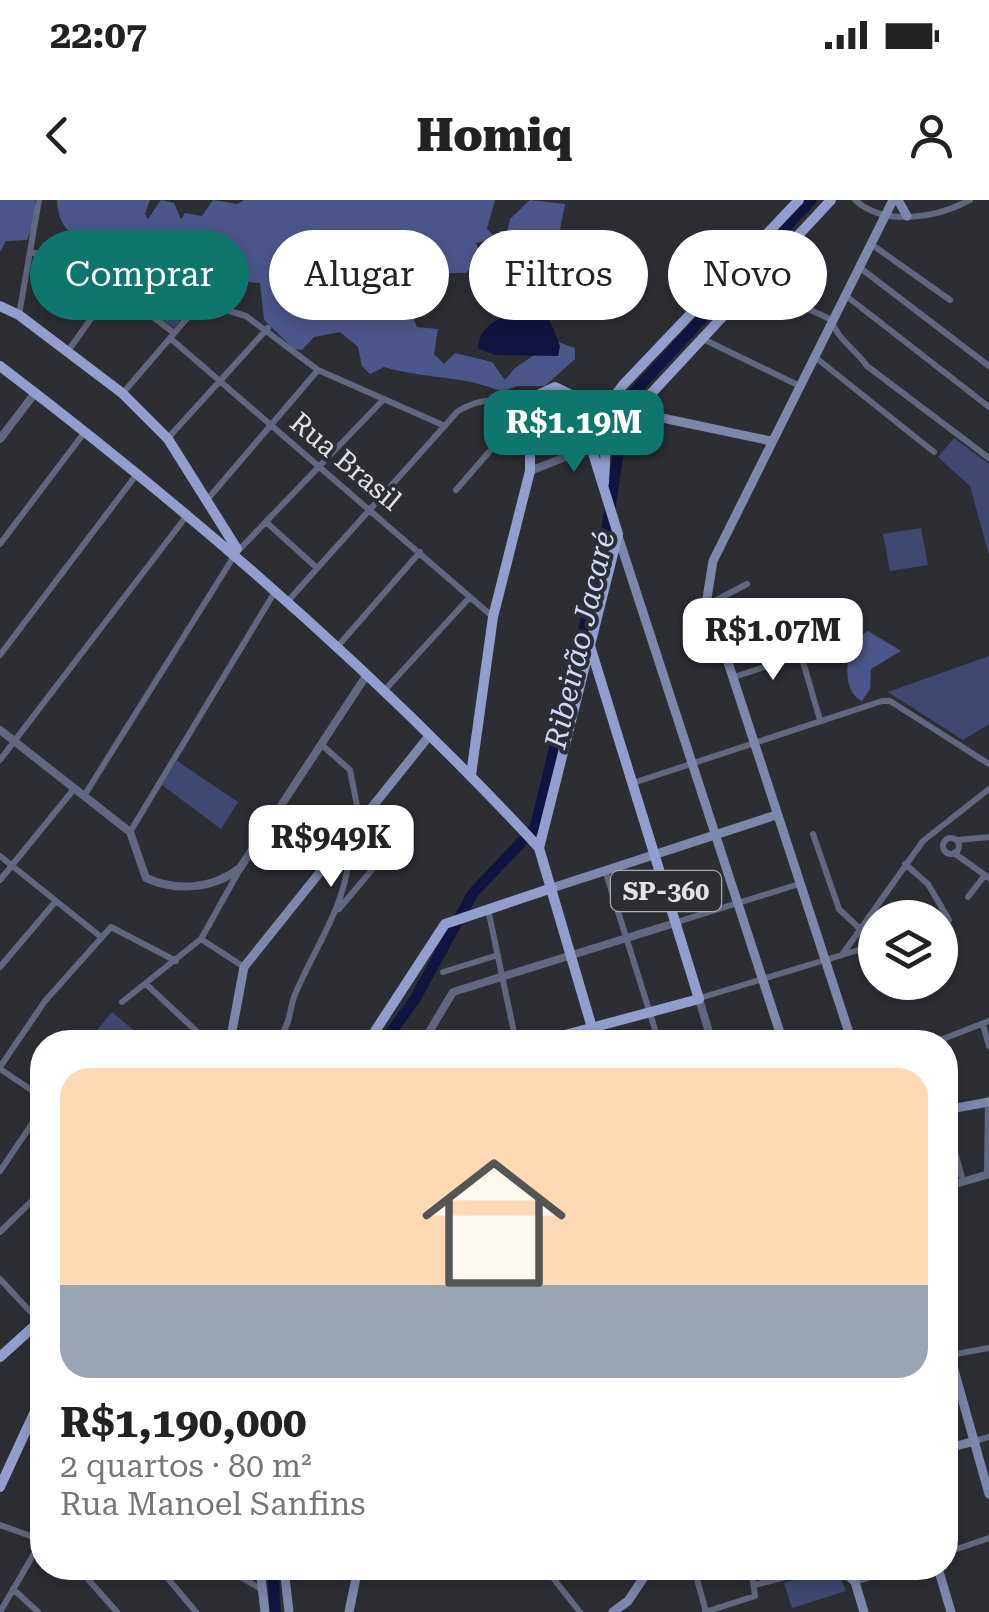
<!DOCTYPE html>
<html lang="pt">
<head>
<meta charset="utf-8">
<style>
	body { margin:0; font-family:"Roboto Serif",serif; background:#f6f6f6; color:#222; height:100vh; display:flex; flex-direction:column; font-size:38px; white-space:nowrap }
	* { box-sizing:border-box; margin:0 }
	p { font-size:32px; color:#767676 }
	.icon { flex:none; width:55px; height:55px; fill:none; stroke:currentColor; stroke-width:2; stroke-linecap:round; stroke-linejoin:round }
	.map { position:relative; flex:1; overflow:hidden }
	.side { position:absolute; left:30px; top:830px; width:928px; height:550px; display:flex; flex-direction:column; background:#fff; border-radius:40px; box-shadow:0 5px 15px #0003 }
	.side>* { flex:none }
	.top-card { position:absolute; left:30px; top:30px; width:930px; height:90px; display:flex; gap:20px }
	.controls { position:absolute; left:858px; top:700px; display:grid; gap:20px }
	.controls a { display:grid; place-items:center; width:100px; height:100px; border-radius:50%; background:#fff; box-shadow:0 5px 15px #0003; font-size:50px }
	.price { position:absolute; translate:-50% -85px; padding:0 22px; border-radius:20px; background:#fff; color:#222; font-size:32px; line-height:65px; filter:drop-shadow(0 2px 5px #0008) }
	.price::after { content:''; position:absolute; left:50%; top:60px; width:30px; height:22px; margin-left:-15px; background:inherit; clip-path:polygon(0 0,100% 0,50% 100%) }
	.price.selected { background:#0f766e; color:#fff }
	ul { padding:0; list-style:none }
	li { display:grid; align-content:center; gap:20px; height:530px; padding:0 30px }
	li span { display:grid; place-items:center; height:310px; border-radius:30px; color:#555 }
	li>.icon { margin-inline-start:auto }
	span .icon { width:180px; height:180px; fill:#fffc; stroke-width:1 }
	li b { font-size:42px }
	.pill { padding:0 35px; border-radius:45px; background:#fff; box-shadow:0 5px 15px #0003; font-size:35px; line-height:90px }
	.pill.selected { background:#0f766e; color:#fff }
	.status { display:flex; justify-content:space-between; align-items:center; height:70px; padding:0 50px; background:#fff; direction:ltr }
	.status svg { height:28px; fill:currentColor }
	header { display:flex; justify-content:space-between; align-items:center; height:130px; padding:0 30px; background:#fff; font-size:45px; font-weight:800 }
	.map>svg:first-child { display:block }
	.green { fill:#404872 }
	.forest { fill:#4d568a }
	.water { fill:#111341 }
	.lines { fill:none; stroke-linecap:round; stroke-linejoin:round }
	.river { stroke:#111341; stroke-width:11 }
	.minor { stroke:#61677e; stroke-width:6 }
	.tertiary { stroke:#61677e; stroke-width:8 }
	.secondary { stroke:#7d86ab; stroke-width:9 }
	.primary { stroke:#939ece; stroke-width:10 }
	.labels { text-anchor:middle; stroke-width:8; stroke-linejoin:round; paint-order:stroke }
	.shield { fill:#2d2e34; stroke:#abacb1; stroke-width:2.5 }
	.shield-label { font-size:25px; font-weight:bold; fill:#e1e2e6 }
	.street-label { font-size:28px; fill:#e1e2e6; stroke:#2d2e34 }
	.water-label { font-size:30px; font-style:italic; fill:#d1d9fa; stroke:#2d2e34 }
</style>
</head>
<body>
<div class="status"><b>22:07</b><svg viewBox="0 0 49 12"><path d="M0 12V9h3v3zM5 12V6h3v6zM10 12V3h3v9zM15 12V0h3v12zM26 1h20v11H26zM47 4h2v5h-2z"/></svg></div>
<header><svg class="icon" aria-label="back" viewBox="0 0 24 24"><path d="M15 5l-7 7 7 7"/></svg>Homiq<svg class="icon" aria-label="person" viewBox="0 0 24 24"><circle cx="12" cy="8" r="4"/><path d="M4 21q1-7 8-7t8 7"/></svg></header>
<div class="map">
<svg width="989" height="1412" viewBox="0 0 989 1412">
	<rect width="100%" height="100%" fill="#2d2e34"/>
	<path class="green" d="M122,83L192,106L174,128L119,89Z
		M954,238L989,264V355L970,286L938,257Z
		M921,328L928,365L890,371L883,334Z
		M989,456V524L963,540L888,492Z
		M177,561L238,602L221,629L162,585Z
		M112,812L148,842H87Z
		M827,1370L840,1377L846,1391L792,1408L784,1383Z"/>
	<path class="forest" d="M0,0H35V21L27,40L6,41L0,52Z
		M57,0H150L145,14L148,19L161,0L174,3L181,19L185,13L202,16L213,0L237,4L244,0H495L487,29L496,38L476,43L482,57L466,73H437L414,120L417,127L438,129L434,154L444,164L455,153L492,162L505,180L515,168L555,141L575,148V159L545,186H517L502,192C465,175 423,179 384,167L370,174L362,166L358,147L340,132L314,137L302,150L294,149L264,120L260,83C227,81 200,64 168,64C162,59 155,52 148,48C118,31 60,60 57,0Z
		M530,0L565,4L559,34L551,30L512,59L502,57L510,19Z
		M868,431L901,451L871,469L870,489L862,501C838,490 846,441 868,431Z"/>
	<path class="water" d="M518,112L550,121L560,146L558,156L495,155L478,148C480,125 498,119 518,112Z"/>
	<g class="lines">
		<path class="river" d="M384,842L415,799L473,693L535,628L605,342L626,201L811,0
			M273,1368L275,1412"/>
		<path class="minor" d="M855,0C885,27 936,18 970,0
			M871,44L950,100
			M31,52L246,116L318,170L445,226
			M859,67L989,166
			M755,84L832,120C835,137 857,151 867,166L989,258
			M114,87L174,133
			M845,95L989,207
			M19,115L39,0
			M170,138L492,416
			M703,139L800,186
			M68,151L120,78
			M815,157L934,252
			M123,193L200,103
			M168,238L268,128
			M206,301L318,170
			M266,322L317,368
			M0,344L84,233
			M288,401L458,211C483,197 500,196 522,214L456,290
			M709,404L747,384
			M723,443L848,402
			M337,447L420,352
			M0,455L137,274
			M734,477L801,455L820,520
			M383,492L470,397
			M323,546L350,570L360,621
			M0,560L188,314
			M633,583L882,501H890L989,564
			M84,596L236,353L383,200
			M130,632L276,390
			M813,634L839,709L860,729
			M943 646a8 8 0 1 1 16 0a8 8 0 1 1-16 0Z
			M958,640L989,637
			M954,653L989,678
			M0,656L101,737
			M905,664L928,684L949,720
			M605,670L659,842
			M0,680L74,589
			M968,697L985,675
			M339,709L411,623
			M488,709L516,842
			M677,722L799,684
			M201,739L244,767
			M842,755L923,641L989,589
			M0,767L56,701
			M443,772L498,755
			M146,784L208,842
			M700,798L875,745
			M122,802L201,739L239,671
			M983,825L989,846
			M252,842C262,841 275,841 282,833C290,824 290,808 294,797C316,743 353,698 349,637
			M828,842L850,836
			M935,842L989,821
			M0,867L45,801L111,727L176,761
			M0,869L42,897
			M945,915L963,981
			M0,971L42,909
			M987,975L988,900
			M0,1032L42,991
			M0,1079L40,1122
			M945,1156L989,1148
			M975,1241L989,1237
			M0,1325L42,1340
			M945,1353L989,1338
			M78,1368L117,1412
			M159,1368L196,1412
			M225,1368L261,1389
			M545,1368L580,1412
			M694,1368L706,1412
			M855,1382L901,1368
			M755,1385L822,1368
			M13,1389L38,1412
			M0,1412L42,1340
			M705,1412L755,1396L751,1368"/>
		<path class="tertiary" d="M0,239L35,193
			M530,271L606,241
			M0,530L130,632L146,678C177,692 213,689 240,668L366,476
			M699,799L712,842
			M423,842L453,792L675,723
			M945,987L989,974"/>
		<path class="secondary" d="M898,0L907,16
			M634,212L771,241
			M618,336L783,842
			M552,688L776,615
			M230,842L244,767L429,536
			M852,842L707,398L713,361L893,0
			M945,910L989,902
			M945,1138L989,1294
			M945,1249L975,1241
			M260,1368L265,1412
			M284,1368L289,1412
			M840,1368L855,1382L864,1412
			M938,1368L951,1412
			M349,1412L358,1368
			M613,1412L628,1401L650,1368"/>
		<path class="primary" d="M0,106L19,115L122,193L168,239L237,349
			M0,166C189,310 368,465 530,638L539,648L593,831
			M604,283L606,241L613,218L634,212L831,0
			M471,575L493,417L530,271V230L522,214L540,194L555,187L603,210
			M539,648L618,334L592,250L594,223L623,185L799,0
			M368,842L445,724L552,688
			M539,842L699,799L590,446
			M0,1157L42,1119
			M0,1287L42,1196"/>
	</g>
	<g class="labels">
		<rect class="shield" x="611" y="671" width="110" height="40" rx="8"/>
		<g class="shield-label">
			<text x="666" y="700">SP-360</text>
		</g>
		<g class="street-label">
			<text transform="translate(346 261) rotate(40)" y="10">Rua Brasil</text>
		</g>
		<g class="water-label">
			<text transform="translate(580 440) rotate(-77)" y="10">Ribeirão Jacaré</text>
		</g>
	</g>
</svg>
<div class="controls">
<a><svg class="icon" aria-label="layers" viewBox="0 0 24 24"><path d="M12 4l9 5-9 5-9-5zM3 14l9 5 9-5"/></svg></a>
</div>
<b class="price selected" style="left:574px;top:275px">R$1.19M</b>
<b class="price" style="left:773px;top:483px">R$1.07M</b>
<b class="price" style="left:331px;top:690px">R$949K</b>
<div class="top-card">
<a class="pill selected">Comprar</a>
<a class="pill">Alugar</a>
<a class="pill">Filtros</a>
<a class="pill">Novo</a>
</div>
<section class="side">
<ul>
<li><span style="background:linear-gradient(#ffd9b3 70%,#9aa5b1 0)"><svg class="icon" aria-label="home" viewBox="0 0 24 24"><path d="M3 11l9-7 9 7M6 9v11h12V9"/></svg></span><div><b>R$1,190,000</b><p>2 quartos · 80 m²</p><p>Rua Manoel Sanfins</p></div></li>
</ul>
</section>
</div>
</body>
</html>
